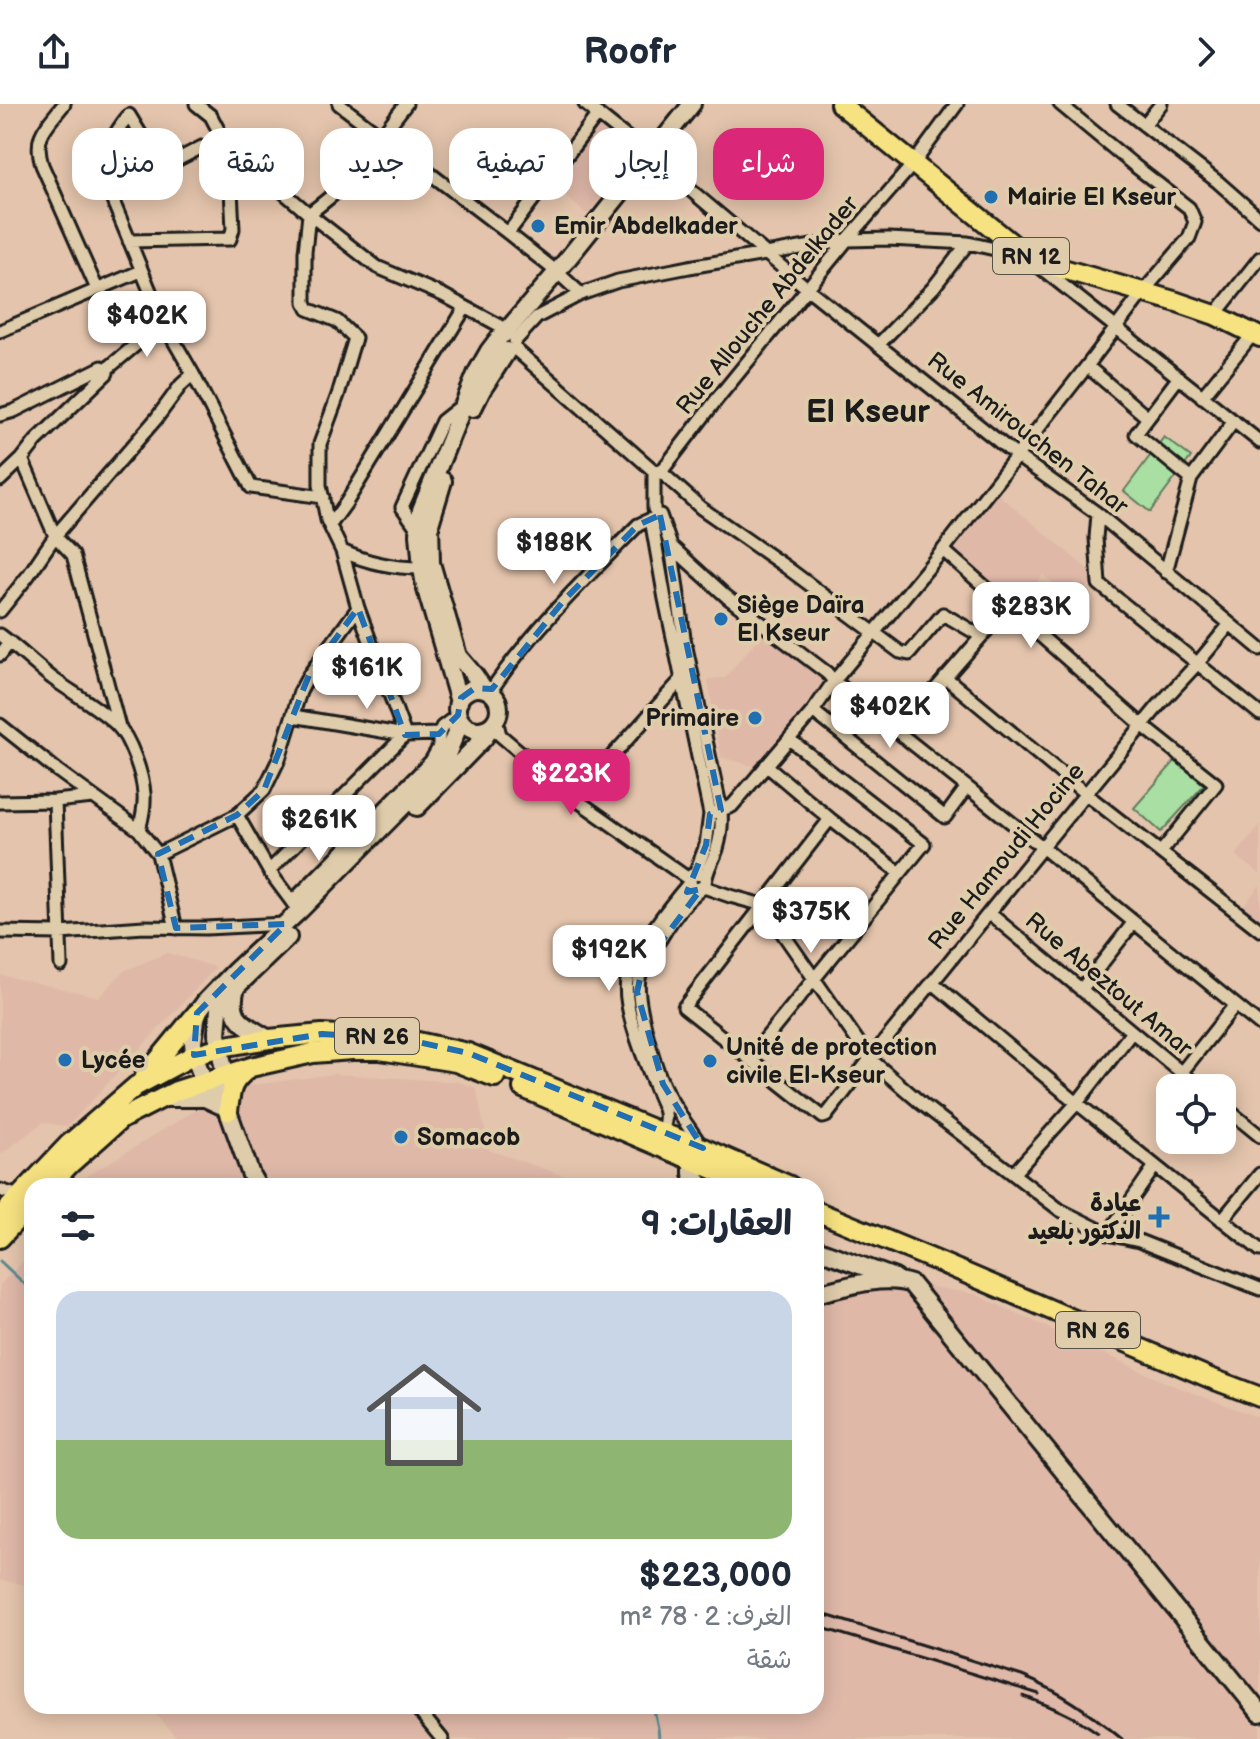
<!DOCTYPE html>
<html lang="ar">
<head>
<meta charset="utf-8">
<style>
	body { margin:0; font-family:"Balsamiq Sans","Playpen Sans Arabic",sans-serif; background:#f2f2f3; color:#1f2937; direction:rtl; height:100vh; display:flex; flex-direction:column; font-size:30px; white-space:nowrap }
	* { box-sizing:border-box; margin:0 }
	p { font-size:26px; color:#747a83 }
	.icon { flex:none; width:44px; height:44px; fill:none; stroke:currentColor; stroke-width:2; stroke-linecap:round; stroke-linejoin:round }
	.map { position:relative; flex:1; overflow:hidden; direction:ltr }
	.drawer { position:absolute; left:24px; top:1074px; width:800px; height:536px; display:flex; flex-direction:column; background:#fff; border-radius:24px; box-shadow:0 4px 20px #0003; direction:rtl }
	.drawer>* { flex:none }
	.top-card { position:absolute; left:24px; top:24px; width:800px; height:72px; direction:rtl; display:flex; gap:16px }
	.buttons { position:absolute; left:1156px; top:970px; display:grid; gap:16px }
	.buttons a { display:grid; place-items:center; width:80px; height:80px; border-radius:16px; background:#fff; box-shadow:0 4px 20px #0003; font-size:40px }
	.price { position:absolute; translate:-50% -68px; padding:0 18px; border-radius:16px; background:#fff; color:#222; font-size:26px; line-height:52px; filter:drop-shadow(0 2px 4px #0008) }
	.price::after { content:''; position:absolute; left:50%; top:48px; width:24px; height:18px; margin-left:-12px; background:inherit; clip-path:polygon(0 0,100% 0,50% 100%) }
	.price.active { background:#db2777; color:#fff }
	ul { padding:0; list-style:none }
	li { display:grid; align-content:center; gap:16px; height:424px; padding:0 32px }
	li+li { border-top:2px solid #e0e1e3 }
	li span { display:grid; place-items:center; height:248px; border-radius:24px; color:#555 }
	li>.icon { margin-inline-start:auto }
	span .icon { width:144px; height:144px; fill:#fffc; stroke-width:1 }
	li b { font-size:34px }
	h2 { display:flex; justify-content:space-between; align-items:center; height:96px; padding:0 32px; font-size:34px }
	.tag { padding:0 28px; border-radius:24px; background:#fff; box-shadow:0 4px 20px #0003; font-size:28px; line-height:72px }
	.tag.active { background:#db2777; color:#fff }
	header { display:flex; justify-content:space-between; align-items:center; height:104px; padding:0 32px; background:#fff; font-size:36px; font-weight:800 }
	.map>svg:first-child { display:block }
	.built { fill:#dfb8a8 }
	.green { fill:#a9dfa2; stroke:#627e5f; stroke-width:2 }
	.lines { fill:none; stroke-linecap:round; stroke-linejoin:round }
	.stream { stroke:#5a8993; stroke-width:3 }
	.minor-casing { stroke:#1c1c1c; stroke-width:17 }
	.secondary-casing { stroke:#1c1c1c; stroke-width:22 }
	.primary-casing { stroke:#1c1c1c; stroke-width:24 }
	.minor { stroke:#dfccaa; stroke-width:11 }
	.secondary { stroke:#dfccaa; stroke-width:16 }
	.primary { stroke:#f7e281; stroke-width:18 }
	.rail { stroke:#1c1c1c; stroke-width:3 }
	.marked { fill:none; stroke:#1f6fb2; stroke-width:6; stroke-dasharray:16 10; stroke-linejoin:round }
	.poi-dot { fill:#1f6fb2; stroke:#dfccaa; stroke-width:3 }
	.labels { text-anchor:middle; stroke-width:8; stroke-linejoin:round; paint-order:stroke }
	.shield { fill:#dfccaa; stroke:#565147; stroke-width:2 }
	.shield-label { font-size:22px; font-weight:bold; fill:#1c1c1c }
	.poi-label { font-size:24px; font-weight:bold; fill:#1c1c1c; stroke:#dfccaa; text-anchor:start }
	.street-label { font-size:24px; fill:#1c1c1c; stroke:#dfccaa }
	.district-label { font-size:32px; font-weight:bold; fill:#1c1c1c; stroke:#dfccaa }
</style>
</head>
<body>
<header><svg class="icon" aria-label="forward" viewBox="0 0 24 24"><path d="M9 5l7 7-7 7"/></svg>Roofr<svg class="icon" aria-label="share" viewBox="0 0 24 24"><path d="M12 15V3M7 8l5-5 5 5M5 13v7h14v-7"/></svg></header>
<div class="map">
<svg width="1260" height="1635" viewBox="0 0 1260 1635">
	<rect width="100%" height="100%" fill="#e4c4ac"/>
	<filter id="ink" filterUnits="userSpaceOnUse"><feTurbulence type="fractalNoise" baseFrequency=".0125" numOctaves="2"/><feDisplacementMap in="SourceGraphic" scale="16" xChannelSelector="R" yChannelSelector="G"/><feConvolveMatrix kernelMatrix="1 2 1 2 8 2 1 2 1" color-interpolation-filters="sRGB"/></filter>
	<g filter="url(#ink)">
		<path class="built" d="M599,20L635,51L587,110L552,81Z
			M995,388L1096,472L1075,497L1043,471L1019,500L950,442Z
			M764,528L826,575L757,663L721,653L708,575L725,574Z
			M1260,721V770L1236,751Z
			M1260,781V819L1241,805Z
			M167,849L216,863L67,1023L43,1018L0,1051V871L99,893L124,867Z
			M334,970L459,978L476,984L489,1046L593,1082H77L82,1075L201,1003L247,982Z
			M32,1148V1482L0,1476V1181Z
			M867,1172L975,1190L1169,1280L1260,1314V1635H178L149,1602H816V1183Z"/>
		<path class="green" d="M1164,333L1191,353L1150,408L1124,387Z
			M1176,656L1204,681L1161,728L1134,704Z"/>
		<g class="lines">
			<path class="stream" d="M0,1157L32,1187
				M653,1602L658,1624L659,1635"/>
			<g class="minor-casing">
				<path id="minor" d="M64,0C46,23 33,31 42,61L97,185
					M196,0L211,12L226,41L234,50L272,76L282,87L309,110L377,163L443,191L508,226L507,230
					M339,0L508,129L557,168L581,190
					M406,0L339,86L309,110L305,148V198L308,205L337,217L355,234L338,291L320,340V381L327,416L342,447C368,459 393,464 422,464
					M585,0L650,52L808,185L1017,352L1098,410L1260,545
					M1117,0L1218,78L1260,115
					M1144,21L1161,0
					M226,41L202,43L161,64L129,11C112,31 106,47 103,73L163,218L193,270L251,383L323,393
					M508,129L598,10
					M129,137L230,135L233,125L231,86L258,67
					M1034,161L1041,164L1260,338
					M1215,211L1260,154
					M0,227L141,167
					M515,237L537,213L581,190L618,177L689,163L847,136L889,135L968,139L1008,148L1019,153
					M878,241L933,184L968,139
					M514,244L654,367V405
					M1087,262L1148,314L1136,330L1191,375
					M107,265L163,218
					M1202,293L1253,230
					M0,311L14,307L102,263L107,265V269L36,337L22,355L0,376
					M1148,314L1179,273
					M22,355L55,432L73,451L119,623
					M654,367L661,368L717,295L847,136L914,59L957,0
					M661,368L701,404L786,463L900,548L909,550L943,510L981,532
					M1098,410L1096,434L1099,480L1260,610
					M660,411L671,442L684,534L721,706C722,719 721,732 717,745C713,757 705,768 705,781L698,785L691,783L690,776L692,771L700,770L704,773
					M330,421L346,399L465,204
					M419,427L402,403L442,317L461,302
					M671,442L727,493L827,569L834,577L1042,743L1260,921
					M943,446L1142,621L1216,680L1161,748
					M1166,468L1191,375L1234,317
					M0,507L28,472L55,432L156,315L181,281L193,270
					M0,531C18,544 34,560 52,574C74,590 98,603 117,621C130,634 143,671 144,690C145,702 142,715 139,726
					M0,551L10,538
					M945,573L1086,690L1260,826
					M490,588C532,526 586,474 638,421L651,415L665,495L710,710L706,741L695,770
					M813,607L945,713L967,683
					M293,612L405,631L439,630
					M496,616L500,631L574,694L690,776
					M0,621L58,667L139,726L158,750L176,824
					M898,628L1008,502
					M766,661L830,715L900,769
					M574,694L682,575
					M55,697L61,861
					M0,698L55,697L93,693
					M710,710L732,702L813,607L834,577L943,446L1087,262L1143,188L1189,134L1195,118L1189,104L1135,62L1060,0
					M237,711L269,767L292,798
					M830,715L684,903L823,1013L826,1012L870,955L1079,698L1159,601L1197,560L1230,520
					M158,750L237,711L264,686L279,655L300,588L309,571L358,504
					M269,767L405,631L358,504L342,447
					M704,783L730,792L763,801L870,955L922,1000L1060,1106L1108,1130L1139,1137L1260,1185
					M701,785C685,797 673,814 662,832C654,845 642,859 639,875C635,896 654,960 663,981C673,1003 689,1023 702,1043
					M299,807L292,798L431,657L439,643V630L442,623L458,611
					M989,809L1200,984
					M0,828L60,829L144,823L206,824L285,820
					M932,878L1077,999L1260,1146
					M1081,886L1134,818
					M749,955L924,740L789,635
					M1181,969L1235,901
					M1222,1001L1260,1032
					M662,1029C670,1006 662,1003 655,983C645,956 622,904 627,876C632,849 671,800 690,778
					M1013,1070L1077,999L1132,928
					M0,1086L19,1092
					M1222,1116L1260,1070
					M1108,1130L1155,1062
					M415,1602L442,1635"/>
			</g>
			<g class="secondary-casing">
				<path id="secondary" d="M504,230L557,168L692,0
					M473,304L482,286L507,247
					M443,377L430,420L431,459L458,552L475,572L484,585
					M457 605a21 21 0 1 1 42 0a21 21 0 1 1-42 0Z
					M459,598L425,482L422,464L419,430L421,406L477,268L489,247L499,234
					M417,703L484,634L494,619
					M235,884L223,895L219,905L217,930L225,971L228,1007L251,1071L257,1082
					M269,935C245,921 227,915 236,883L288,833
					M165,994H205L220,1001
					M228,1007L204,978L194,951L193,938L197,909L205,898L235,867L299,807L416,689L446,653L461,617
					M698,1059L692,1062V1070L702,1082
					M816,1145L895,1174
					M816,1190C843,1183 884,1170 911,1180L1260,1609"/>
			</g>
			<g class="primary-casing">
				<path id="primary" d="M840,0L1017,144L1056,163L1177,198L1215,211L1260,233
					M145,972L197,909
					M523,984L753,1082
					M228,1007C231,985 230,979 248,965
					M49,1082L70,1060L121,1015L176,987L251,963L313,949L352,946H380L456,958L495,973
					M816,1107L937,1157L1210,1274L1260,1293
					M0,1113L69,1040L136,982L194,951L220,943L269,935L322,930L404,935L468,949L662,1029L703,1044L790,1082
					M0,1134L32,1099"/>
			</g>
			<use href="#minor" class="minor"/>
			<use href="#secondary" class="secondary"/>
			<use href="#primary" class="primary"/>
			<path class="rail" d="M816,1508L1022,1572C1062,1588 1089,1608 1122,1635
				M816,1522L1039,1590
				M1023,1592C1050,1602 1075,1612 1098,1629"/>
		</g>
	</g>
	<path class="marked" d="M660,411L721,706L710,710L706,741L687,788L701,785L643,862L637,888L663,980L703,1044L468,949L404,935L322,930L194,951L197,909L286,820L176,824L158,750L237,711L264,686L309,571L358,504L405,631L439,630L458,611L461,594L475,584L492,585L565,495L638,421Z"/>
	<g class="poi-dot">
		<circle cx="991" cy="93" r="8"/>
		<circle cx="538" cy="122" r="8"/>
		<circle cx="721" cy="515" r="8"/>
		<circle cx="755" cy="614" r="8"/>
		<circle cx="65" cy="956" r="8"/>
		<circle cx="710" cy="957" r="8"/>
		<circle cx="401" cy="1033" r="8"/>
		<path d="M1155 1101h8v8h8v8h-8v8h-8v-8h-8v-8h8z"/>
	</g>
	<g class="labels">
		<g class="shield">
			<rect x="993" y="134" width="76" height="36" rx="6"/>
			<rect x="335" y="914" width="84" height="36" rx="6"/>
			<rect x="1056" y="1208" width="84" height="36" rx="6"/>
		</g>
		<g class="shield-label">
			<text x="1031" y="160">RN 12</text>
			<text x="377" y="940">RN 26</text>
			<text x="1098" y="1234">RN 26</text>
		</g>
		<g class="poi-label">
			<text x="1007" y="101">Mairie El Kseur</text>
			<text x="554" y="130">Emir Abdelkader</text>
			<text x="737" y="509">Siège Daïra<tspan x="737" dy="28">El Kseur</tspan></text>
			<text x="739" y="622" text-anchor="end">Primaire</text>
			<text x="726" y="951">Unité de protection<tspan x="726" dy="28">civile El-Kseur</tspan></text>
			<text x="81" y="964">Lycée</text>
			<text x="417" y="1041">Somacob</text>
			<text x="1141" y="1107" text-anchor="end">عيادة<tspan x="1141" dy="28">الدكتور بلعيد</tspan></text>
		</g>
		<g class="street-label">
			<text transform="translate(767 201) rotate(-51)" y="8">Rue Allouche Abdelkader</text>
			<text transform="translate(1028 329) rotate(38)" y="8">Rue Amirouchen Tahar</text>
			<text transform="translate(1006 752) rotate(-51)" y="8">Rue Hamoudi Hocine</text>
			<text transform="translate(1109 880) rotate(40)" y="8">Rue Abeztout Amar</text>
		</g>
		<g class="district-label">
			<text x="868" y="318">El Kseur</text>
		</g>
	</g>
</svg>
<div class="buttons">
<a><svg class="icon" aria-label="locate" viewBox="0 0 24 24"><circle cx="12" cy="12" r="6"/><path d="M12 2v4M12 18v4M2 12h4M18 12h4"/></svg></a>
</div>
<b class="price" style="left:147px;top:255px">$402K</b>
<b class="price" style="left:554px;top:482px">$188K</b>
<b class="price" style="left:1031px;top:546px">$283K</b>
<b class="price" style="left:367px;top:607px">$161K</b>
<b class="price" style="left:890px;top:646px">$402K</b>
<b class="price active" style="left:571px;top:713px">$223K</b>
<b class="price" style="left:319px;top:759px">$261K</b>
<b class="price" style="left:811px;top:851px">$375K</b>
<b class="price" style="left:609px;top:889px">$192K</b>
<div class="top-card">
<a class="tag active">شراء</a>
<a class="tag">إيجار</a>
<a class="tag">تصفية</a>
<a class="tag">جديد</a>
<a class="tag">شقة</a>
<a class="tag">منزل</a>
</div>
<section class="drawer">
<h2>العقارات: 9<svg class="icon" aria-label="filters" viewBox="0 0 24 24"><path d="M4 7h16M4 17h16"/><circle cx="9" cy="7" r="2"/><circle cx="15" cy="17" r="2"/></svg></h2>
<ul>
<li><span style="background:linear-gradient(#c9d6e8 60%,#8fb573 0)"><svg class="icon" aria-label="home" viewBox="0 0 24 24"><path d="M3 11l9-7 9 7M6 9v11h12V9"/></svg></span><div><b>$223,000</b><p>الغرف: 2 · 78 m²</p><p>شقة</p></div></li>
</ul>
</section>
</div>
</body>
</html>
